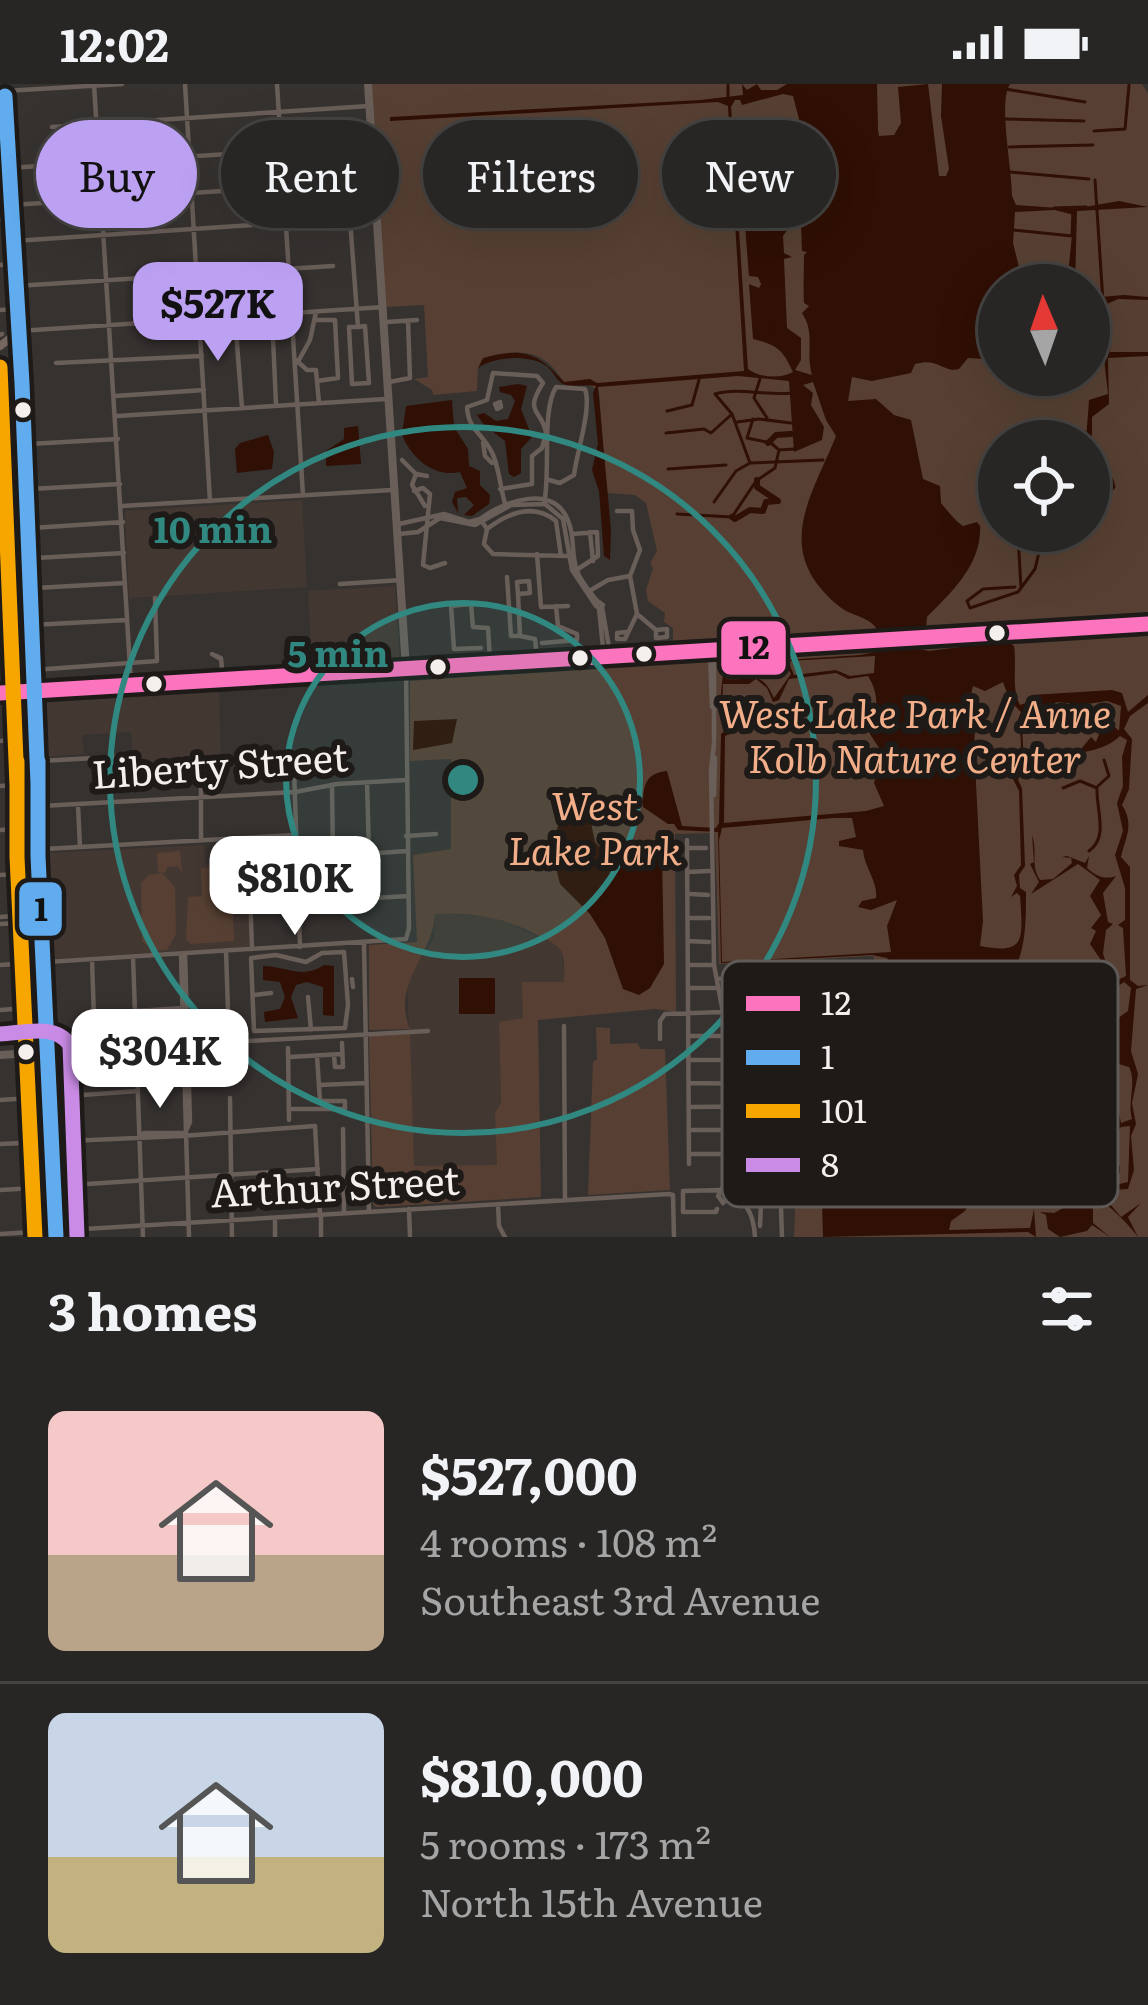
<!DOCTYPE html>
<html lang="en">
<head>
<meta charset="utf-8">
<style>
	body { margin:0; font-family:Literata,serif; background:#343231; color:#f1f3f6; height:100vh; display:flex; flex-direction:column; font-size:45px; white-space:nowrap }
	* { box-sizing:border-box; margin:0 }
	p { font-size:39px; color:#a5a5a6 }
	.icon { flex:none; width:66px; height:66px; fill:none; stroke:currentColor; stroke-width:2; stroke-linecap:round; stroke-linejoin:round }
	.map { position:relative; height:1153px; overflow:hidden }
	.drawer { display:flex; flex-direction:column; background:#282624; flex:1 }
	.drawer>* { flex:none }
	.guide { position:absolute; left:36px; top:36px; width:1077px; height:108px; display:flex; gap:24px }
	.needle { width:78px; rotate:358deg }
	.fabs { position:absolute; left:978px; top:180px; display:grid; gap:24px }
	.fabs a { display:grid; place-items:center; width:132px; height:132px; border-radius:50%; background:#282624; box-shadow:0 12px 48px #0002,0 0 0 3px #444341; font-size:60px }
	.price { position:absolute; translate:-50% -102px; padding:0 27px; border-radius:24px; background:#fff; color:#222; font-size:39px; line-height:78px; filter:drop-shadow(0 3px 6px #0008) }
	.price::after { content:''; position:absolute; left:50%; top:72px; width:36px; height:27px; margin-left:-18px; background:inherit; clip-path:polygon(0 0,100% 0,50% 100%) }
	.price.active { background:#bca0f2; color:#111 }
	ul { padding:0; list-style:none }
	li { display:flex; align-items:center; gap:36px; height:300px; padding:0 48px }
	li+li { border-top:3px solid #444341 }
	li span { display:grid; place-items:center; flex:none; width:336px; height:240px; border-radius:18px; color:#555 }
	li>.icon { margin-inline-start:auto }
	span .icon { width:144px; height:144px; fill:#fffc; stroke-width:1 }
	li b { font-size:51px }
	h2 { display:flex; justify-content:space-between; align-items:center; height:144px; padding:0 48px; font-size:51px }
	.chip { padding:0 42px; border-radius:54px; background:#282624; box-shadow:0 12px 48px #0002,0 0 0 3px #444341; font-size:42px; line-height:108px }
	.chip.active { background:#bca0f2; color:#111 }
	.status { display:flex; justify-content:space-between; align-items:center; height:84px; padding:0 60px; background:#282624; direction:ltr }
	.status svg { height:33px; fill:currentColor }
	.map>svg:first-child { display:block }
	.built { fill:#433732 }
	.green { fill:#574033; fill-rule:evenodd }
	.water { fill:#300f04; fill-rule:evenodd }
	.lines { fill:none; stroke-linecap:round; stroke-linejoin:round }
	.stream { stroke:#300f04; stroke-width:3 }
	.canal { stroke:#300f04; stroke-width:6 }
	.minor { stroke:#6a5e58; stroke-width:4.5 }
	.tertiary { stroke:#6a5e58; stroke-width:8 }
	.secondary { stroke:#766860; stroke-width:8 }
	.primary { stroke:#73655e; stroke-width:10 }
	.bus-1-casing { stroke:#1d1a18; stroke-width:24 }
	.bus-2-casing { stroke:#1d1a18; stroke-width:24 }
	.bus-3-casing { stroke:#1d1a18; stroke-width:24 }
	.bus-4-casing { stroke:#1d1a18; stroke-width:24 }
	.bus-1 { stroke:#fc73be; stroke-width:15 }
	.bus-2 { stroke:#60acee; stroke-width:15 }
	.bus-3 { stroke:#f7a600; stroke-width:15 }
	.bus-4 { stroke:#ca8be6; stroke-width:15 }
	.ring { fill:none; stroke:#318881; stroke-width:6 }
	.bus-dot { fill:#f4efed; stroke:#1d1a18; stroke-width:4.5 }
	.labels { text-anchor:middle; stroke-width:12; stroke-linejoin:round; paint-order:stroke }
	.park-label { font-size:39px; font-style:italic; fill:#f2ae88; stroke:#1d1a18 }
	.street-label { font-size:39px; fill:#f4efed; stroke:#1d1a18 }
	.key { fill:#1d1a18; stroke:#5e5a58; stroke-width:3 }
	.key-label { font-size:33px; fill:#f4efed }
	.centre { fill:#318881; stroke:#1d1a18; stroke-width:6 }
	.ring-label { font-size:36px; text-anchor:middle; font-weight:bold; fill:#318881; stroke:#1d1a18; stroke-width:12; stroke-linejoin:round; paint-order:stroke }
	.line-badge { stroke:#1d1a18; stroke-width:4.5 }
	.pale-badge-label { font-size:33px; text-anchor:middle; font-weight:bold; fill:#111 }
</style>
</head>
<body>
<div class="status"><b>12:02</b><svg viewBox="0 0 49 12"><path d="M0 12V9h3v3zM5 12V6h3v6zM10 12V3h3v9zM15 12V0h3v12zM26 1h20v11H26zM47 4h2v5h-2z"/></svg></div>
<div class="map">
<svg width="1148" height="1153" viewBox="0 0 1148 1153">
	<rect width="100%" height="100%" fill="#363230"/>
	<path class="built" d="M302,416L307,503L129,514L125,427Z
		M395,502L400,581L312,585L308,507Z
		M219,607L221,685L140,692L139,674H133L131,648L82,651L84,670L45,673L43,618Z
		M204,761L206,779L246,777L250,863L50,875L46,769Z
		M435,829L497,833L557,862L562,869L565,898L523,935L499,938L501,1019L495,1030L498,1082H414L407,896L434,854Z"/>
	<path class="green" d="M370,0H1142L1148,9V1153H794L797,1074L808,1040L863,957L852,951C861,934 868,921 885,915L873,872L719,880L715,749L675,750L676,928L655,925L538,936L541,1113L376,1123L373,1120L369,952L410,950L414,1082L497,1081L495,1029L501,1019L499,938L523,934L522,898H564C564,890 565,876 562,869C558,860 546,856 539,852C504,833 475,829 435,830C433,873 391,898 410,945L369,946V861L417,858L413,771L451,765V675L410,677V597L673,577V544L664,538L665,529L648,517L646,506L653,484L650,479L657,467L646,419L635,411L608,409L606,402L599,307L588,300L567,301C561,295 555,284 547,278C526,262 495,268 478,284L477,307L433,311L432,306L414,295L428,293L424,221L386,223ZM999,201H1089V291H999ZM999,357H1089V447H999Z
		M180,767L182,789L178,782L167,783L166,788L162,789L175,803L176,850L167,866L153,867L142,857L141,799L149,791L161,789L158,787L157,769Z
		M241,780L246,794L249,828L233,829L234,857L191,860L186,856L188,813L202,812L201,784Z
		M596,943L610,944V960L637,959L641,965H665L670,1106L588,1111L593,977L597,976Z"/>
	<path class="water" d="M742,0L747,6L757,0L761,6H777L787,0H877L878,46L879,52L894,51L901,39L898,3L928,0L939,92H946L949,85L941,32L942,0H1010C998,18 1012,84 1012,112L1016,121L1073,125L1119,117L1148,123L1077,127L1075,201H1069L1064,187L1020,185L1016,201H999V274L992,282L984,275L968,274L959,285L952,286C937,282 934,275 915,280L911,289L872,297L852,293L848,317L876,315L894,331L911,336L923,395L940,402L941,419C947,426 956,438 963,442L977,438L980,442C982,480 952,508 927,533L926,544L907,547L908,563L929,567L1007,557L1014,562C1017,581 1011,605 1020,621L1032,617L1031,611L1112,606L1122,609L1128,628L1148,611V619L1130,632L1124,645L1132,655L1129,705L1122,721C1135,741 1125,754 1121,773L1130,783V896L1138,902L1148,901L1136,905L1131,967L1138,990L1132,1019L1136,1040L1131,1052L1134,1086L1128,1105L1110,1106L1104,1113L1121,1133L1141,1119L1128,1133L1138,1153C1131,1143 1114,1126 1102,1117L1093,1123V1139L1110,1153L1092,1141L1087,1147L1060,1153L1048,1145L1046,1131L1040,1128L1054,1129L1071,1120L1087,1123C1098,1112 1092,1106 1085,1097L1091,1087L1080,1083C1075,1062 1050,1047 1059,1028L1069,1023L1071,1013L1050,1020L1038,1013L1050,1017L1060,1014L1040,1000L1063,1013L1068,1010L1056,993L1060,983L1036,972L1048,970L1056,948L1061,956L1089,955L1128,927L1131,904L1124,898L1115,904L1113,917L1105,930L1096,931L1086,924L1069,937L1060,936L1055,943L1038,933V943L1036,931L1025,929L1027,943H980L992,976L988,986L993,1016L989,1041L991,1085L965,1127L951,1137L949,1146L1030,1144L1034,1125L1036,1153L1028,1148L823,1153L821,1083L826,1040L880,959L889,952L891,941L901,928L899,889L887,874L872,871L721,879L718,748L678,746L674,740H668L643,723C643,702 645,689 667,687L682,742L716,744L719,739L721,650L731,642L730,636L719,629L724,580L860,571L897,563L896,548L878,547C870,532 853,533 840,523C771,467 811,414 836,352L826,336L813,298L803,301L813,309L811,321L824,343L822,356L794,368L789,297L738,292L598,303L611,446L610,476L604,472L599,407L592,386L598,360L593,309L596,302C586,300 576,303 566,301C555,298 554,286 545,281C526,270 494,273 478,284L483,274C523,263 538,269 564,298L590,295L597,299L744,287L728,22L718,18L390,37V33L700,16L743,11ZM783,10L793,12L799,35L795,41L800,47L795,54L801,59L797,105L804,111V124L798,127L804,132L801,136L785,121L746,124L744,129L749,192L758,193L761,200L759,204L749,200L753,255C778,261 783,266 793,288C780,295 760,294 748,285L731,23L735,16H740L742,21ZM1055,126L1074,131L1069,181L1066,185L1019,183L1013,159L1015,128ZM801,140L802,167L807,168L804,171C804,189 803,202 804,219L809,222L802,229C816,250 805,268 812,291L795,286L801,276V254L787,244L784,175L792,173L784,169L783,152L791,141ZM875,572L874,589L850,592L836,586L794,591L788,577ZM784,578L791,590L774,614C761,585 754,597 726,595V581ZM836,589L848,595L868,592C879,609 879,629 870,650L879,664L871,673L879,679L874,699L884,722L866,727L724,739L725,652L732,649V634L722,628L723,600H749L756,595L767,604L773,618L779,616L789,595ZM1003,598L1010,617L1021,628L1017,638C1024,655 1021,678 1013,695L1019,707L1021,781L1014,791L1017,802L1011,813L1017,809L1020,812C1023,856 1026,871 980,862L983,837L974,660L977,618L971,611L973,602L985,607ZM1107,617L1121,622L1119,647L1114,642L1099,650L1096,658L1091,653L1081,665L1029,674L1028,681L1032,684C1060,663 1095,676 1120,652L1127,656L1122,673L1123,702L1117,719L1123,747L1115,771L1125,804V836L1118,841L1123,844L1126,892L1111,899L1103,869L1106,846L1113,840L1108,838L1103,809L1116,792C1104,796 1096,792 1087,784L1089,772L1085,779L1067,772L1062,773L1071,774L1072,779L1053,795L1040,796C1030,781 1038,769 1032,751L1034,778L1030,780L1039,798L1031,810L1078,780L1100,796L1090,812L1101,831L1091,844L1096,847L1090,860L1107,885L1109,910L1100,917L1094,903C1079,904 1060,919 1055,930H1041L1036,924L1024,923V914L1007,900C1026,871 1026,842 1026,808L1020,804L1019,791L1025,782L1022,704L1018,696L1024,681L1022,640L1027,645L1028,625L1059,618L1081,621ZM833,734H852L856,753L839,757V762L863,766C864,783 878,797 876,814L862,817L858,823L871,826L897,816L887,842L891,868L722,878L719,756L722,744ZM972,884L989,893L1011,916L981,915V926L969,927L962,904ZM1100,974L1110,977L1102,1008L1107,1027L1087,1033L1088,1013L1079,993L1088,979ZM1112,978L1129,983C1137,998 1127,1018 1132,1035L1121,1039L1117,1019L1119,1040L1110,1053L1112,1069L1109,1072L1096,1047L1108,1032L1103,1007ZM1130,1042L1128,1098L1107,1103L1099,1114L1091,1097L1101,1080L1109,1076L1114,1082L1108,1090L1120,1089V1082L1113,1076L1112,1054L1121,1043Z
		M1124,211L1148,213V216L1118,215L1105,221L1112,246L1110,268H1148V272L1108,274L1109,320L1092,333V351L1086,356L1089,316L1108,310L1104,275L1089,274L1104,271L1106,246L1098,249L1089,246L1106,243L1101,221L1089,220V214Z
		M518,300L527,302L521,325L532,353L521,365V389L514,393L509,390L505,357L484,341L477,331L484,329L496,337L508,335L515,317L511,311L500,308L499,303Z
		M452,316L454,343L468,365L469,382L480,387V401L490,411L489,420L472,432L464,431L474,421L466,413L457,414L458,429L452,418L455,408L467,404L460,388C435,394 412,375 402,351L406,322Z
		M358,342L361,380L326,382V367L344,355V344Z
		M268,351L274,368L272,385L237,389L235,365L240,359Z
		M457,635L452,659L413,666L414,637Z
		M572,726L591,739L595,758L608,773L654,762L662,770L664,880L650,904L639,911L623,905L605,854L590,830L560,800L551,763L562,730Z
		M324,881L334,882V932L323,931V903L307,898L296,901L291,913L298,934L265,938L264,928L280,925L285,913L280,898L263,896V882C286,882 302,896 324,881Z
		M459,894H495V930H459Z"/>
	<g class="lines">
		<path class="stream" d="M728,0V16
			M1005,5L1085,18
			M1004,35L1084,37
			M1094,47L1125,45L1129,1
			M1009,63L1093,61
			M1010,88L1089,95
			M1095,96L1103,218
			M1054,124L1086,123
			M1013,146L1072,152L1073,125
			M1017,185L1061,187
			M1089,221L1099,218
			M771,239L773,252
			M1106,246L1107,266
			M760,295L754,314L767,334
			M667,327L692,321L699,296
			M753,335L747,354L771,359L779,366L794,365
			M737,338L759,335L791,339
			M666,349L704,345L711,349L732,330
			M750,379L732,330L715,310C739,303 766,312 792,309
			M668,385L726,381
			M1089,412L1104,403L1111,406L1114,403C1110,382 1093,373 1090,352
			M714,418L736,387L750,379L823,376
			M677,430L732,433L756,397L775,384L779,366
			M1018,452L1021,504
			M1015,503L983,505L967,517L970,524L1018,508L1035,485L1041,460L1055,447
			M1098,702L1109,692L1104,676
			M1063,704L1080,697L1097,704C1096,726 1109,753 1089,767"/>
		<path class="canal" d="M768,359L776,351L791,350
			M732,433L735,435L750,426L763,427L766,418L778,417L757,403V396"/>
		<path class="minor" d="M94,0L131,599
			M185,0L210,417
			M277,0L303,411
			M5,7L122,0
			M52,43L369,22
			M9,84L369,61
			M12,121L371,97
			M0,135L12,134
			M350,135L358,243L365,242L369,299L352,300L349,243H358
			M14,157L373,133
			M0,181L15,180
			M16,202L333,182
			M0,226L18,225
			M272,231L276,321
			M235,234L242,324
			M317,236H335L338,294L317,297
			M387,238L417,236
			M19,247L384,223
			M0,251L2,250
			M296,276L307,286H316L319,319
			M299,276L310,256L316,228
			M56,279L202,272
			M389,298L410,294L408,237
			M115,312L204,306
			M500,318L501,323L497,325L495,320Z
			M117,332L386,315
			M0,342L22,340
			M483,359L485,372L492,379
			M29,360L118,355
			M402,376L416,390L427,392
			M0,385L24,384
			M416,390L412,401L425,422
			M31,405L120,400
			M500,405L532,400V372L542,364L546,349C542,325 523,330 543,299L537,292L493,289L487,316L467,323C468,344 480,348 490,365C499,379 500,405 506,423
			M414,407L423,404L430,410L423,481L430,484L445,479
			M544,420C551,388 541,328 556,303L585,305C592,324 577,367 574,391L560,399L549,396
			M122,422L392,406
			M617,427H632L633,446L640,466L630,492L637,530L625,555H617V549L626,548
			M0,430L26,428
			M480,435C504,417 555,398 569,439C575,455 571,471 577,487C581,498 590,508 598,518
			M481,436L487,445L484,460L493,470L567,472
			M399,440L444,430L469,438L480,435
			M32,444L123,438
			M487,445C508,429 533,418 556,437L561,472
			M590,448L593,477
			M399,450L418,448L440,434L475,441L511,421L545,420L563,435L572,486L596,522
			M573,450L597,448L598,472L578,485
			M537,470L541,523L568,522
			M0,476L124,469
			M507,493L511,552H518
			M340,500L401,496
			M35,504L125,499
			M591,506L608,496L630,492
			M518,510L517,498L529,497L530,509L518,510L520,552L535,555L537,574
			M599,518L603,521L600,525L596,522Z
			M0,521L30,519
			M556,522L558,542L577,550V556
			M602,523L610,569
			M599,525L604,573
			M637,530L656,546L667,545V553L656,554V546
			M31,541L127,536
			M542,559L577,556
			M481,564L454,565L451,522L471,520L473,543L488,544L490,576
			M0,567L32,565
			M710,568L712,623
			M714,568V657
			M221,575L212,570L221,574L223,596
			M33,586L157,577L155,514
			M0,657L36,654
			M714,660L711,686L714,881L723,928L724,1100L728,1113L723,1119L718,1112L724,1100
			M40,677L131,672
			M294,684L300,863
			M201,690V756
			M367,698L369,770
			M332,701L333,772
			M0,702L38,700
			M714,711L715,674
			M78,721L80,763
			M41,722L295,708L337,700L406,696
			M0,746L39,744
			M406,752L436,750
			M687,756L689,1080
			M688,764H706
			M44,765L295,751
			M687,788L709,787
			M0,791L39,789
			M690,810L708,811
			M252,821L408,812
			M0,833L43,830
			M690,834H709
			M0,840L42,838
			M688,857L709,858
			M364,859L369,1128
			M252,865L249,779L406,767
			M226,867L230,987
			M344,868L348,921L345,944L254,947L251,874L276,871L306,878L322,869Z
			M185,870L190,1038L185,1049
			M181,871L189,1153
			M133,873L143,1153
			M92,875L95,965
			M0,881L406,855L409,844L406,585
			M688,881H712
			M352,895L353,903
			M717,895L865,885L871,920L858,928L830,930
			M688,904H718
			M827,908L869,906
			M253,911L271,909
			M308,913L311,946
			M0,926L42,923
			M136,927L182,924
			M564,942L565,1116
			M689,952H723
			M660,955V937L665,930L723,928
			M288,964L289,1036
			M50,968L428,947
			M334,971L335,983H343L342,959
			M317,972L320,1017
			M289,973L342,970
			M689,976H723
			M689,999L761,1000
			M319,1001L366,999
			M54,1013L138,1007
			M230,1014L232,1153
			M0,1016L47,1013
			M762,1021V1000L793,963L806,941L802,893
			M691,1023L776,1022
			M289,1025H345V1017H320
			M776,1030L796,1037
			M343,1045L344,1129
			M689,1046H772
			M140,1052L144,1049H185
			M0,1060L182,1052L315,1042L320,1131
			M689,1070H759L765,1066L776,1022L827,954L830,930L825,889
			M784,1079L799,1030L839,976L858,930
			M56,1102L318,1085
			M0,1106L51,1103
			M728,1113C749,1115 754,1135 755,1153
			M498,1120L499,1142L505,1153
			M409,1125L410,1153
			M717,1125L716,1128H683V1107L761,1105
			M321,1131V1153
			M275,1135V1153
			M760,1142L762,1095L780,1094L782,1153
			M0,1150L669,1110L673,1111L674,1153"/>
		<path class="tertiary" d="M368,0L406,585
			M0,971L50,968"/>
		<path class="secondary" d="M0,262L19,247"/>
		<path class="primary" d="M5,12L22,299L38,700
			M0,609L1148,540
			M38,698L56,1153"/>
		<g class="bus-1-casing">
			<path id="bus-1" d="M0,609L1148,540"/>
		</g>
		<g class="bus-2-casing">
			<path id="bus-2" d="M5,12L22,299L38,700
				M38,677V772L56,1153"/>
		</g>
		<g class="bus-3-casing">
			<path id="bus-3" d="M0,283L17,701
				M17,677V773L35,1153"/>
		</g>
		<g class="bus-4-casing">
			<path id="bus-4" d="M0,950C24,949 55,939 70,961L77,1152"/>
		</g>
		<use href="#bus-1" class="bus-1"/>
		<use href="#bus-2" class="bus-2"/>
		<use href="#bus-3" class="bus-3"/>
		<use href="#bus-4" class="bus-4"/>
	</g>
	<circle cx="463" cy="696" r="177" fill="#318881" fill-opacity=".12"/>
	<g class="ring">
		<circle cx="463" cy="696" r="177"/>
		<circle cx="463" cy="696" r="353"/>
	</g>
	<g class="bus-dot">
		<circle cx="23" cy="326" r="10"/>
		<circle cx="997" cy="549" r="10"/>
		<circle cx="644" cy="570" r="10"/>
		<circle cx="580" cy="574" r="10"/>
		<circle cx="438" cy="583" r="10"/>
		<circle cx="154" cy="600" r="10"/>
		<circle cx="26" cy="968" r="10"/>
	</g>
	<g class="labels">
		<g class="park-label">
			<text x="915" y="644">West Lake Park / Anne<tspan x="915" dy="45">Kolb Nature Center</tspan></text>
			<text x="595" y="736">West<tspan x="595" dy="45">Lake Park</tspan></text>
		</g>
		<g class="street-label">
			<text transform="translate(220 682) rotate(-4)" y="14">Liberty Street</text>
			<text transform="translate(335 1103) rotate(-3)" y="14">Arthur Street</text>
		</g>
	</g>
	<rect x="722" y="877" width="396" height="246" rx="18" class="key"/>
	<rect x="746" y="912" width="54" height="15" fill="#fc73be"/>
	<rect x="746" y="966" width="54" height="15" fill="#60acee"/>
	<rect x="746" y="1020" width="54" height="14" fill="#f7a600"/>
	<rect x="746" y="1074" width="54" height="14" fill="#ca8be6"/>
	<g class="key-label">
		<text x="821" y="931">12</text>
		<text x="821" y="985">1</text>
		<text x="821" y="1039">101</text>
		<text x="821" y="1093">8</text>
	</g>
	<circle cx="463" cy="696" r="18" class="centre"/>
	<g class="ring-label">
		<text x="213" y="459">10 min</text>
		<text x="338" y="583">5 min</text>
	</g>
	<g class="line-badge">
		<rect x="719" y="535" width="69" height="58" rx="12" fill="#fc73be"/>
		<rect x="17" y="796" width="47" height="58" rx="12" fill="#60acee"/>
	</g>
	<g class="pale-badge-label">
		<text x="754" y="575">12</text>
		<text x="41" y="837">1</text>
	</g>
</svg>
<div class="fabs">
<a><svg class="needle" viewBox="-14 -14 28 28"><path d="M0-13l5 13h-10z" fill="#e53935"/><path d="M0 13l5-13h-10z" fill="#a5a5a6"/></svg></a>
<a><svg class="icon" aria-label="locate" viewBox="0 0 24 24"><circle cx="12" cy="12" r="6"/><path d="M12 2v4M12 18v4M2 12h4M18 12h4"/></svg></a>
</div>
<b class="price active" style="left:218px;top:280px">$527K</b>
<b class="price" style="left:295px;top:854px">$810K</b>
<b class="price" style="left:160px;top:1027px">$304K</b>
<div class="guide">
<a class="chip active">Buy</a>
<a class="chip">Rent</a>
<a class="chip">Filters</a>
<a class="chip">New</a>
</div>
</div>
<section class="drawer">
<h2>3 homes<svg class="icon" aria-label="filters" viewBox="0 0 24 24"><path d="M4 7h16M4 17h16"/><circle cx="9" cy="7" r="2"/><circle cx="15" cy="17" r="2"/></svg></h2>
<ul>
<li><span style="background:linear-gradient(#f6c9c9 60%,#b9a48a 0)"><svg class="icon" aria-label="home" viewBox="0 0 24 24"><path d="M3 11l9-7 9 7M6 9v11h12V9"/></svg></span><div><b>$527,000</b><p>4 rooms · 108 m²</p><p>Southeast 3rd Avenue</p></div></li>
<li><span style="background:linear-gradient(#c9d6e8 60%,#c2b280 0)"><svg class="icon" aria-label="home" viewBox="0 0 24 24"><path d="M3 11l9-7 9 7M6 9v11h12V9"/></svg></span><div><b>$810,000</b><p>5 rooms · 173 m²</p><p>North 15th Avenue</p></div></li>
</ul>
</section>
</body>
</html>
